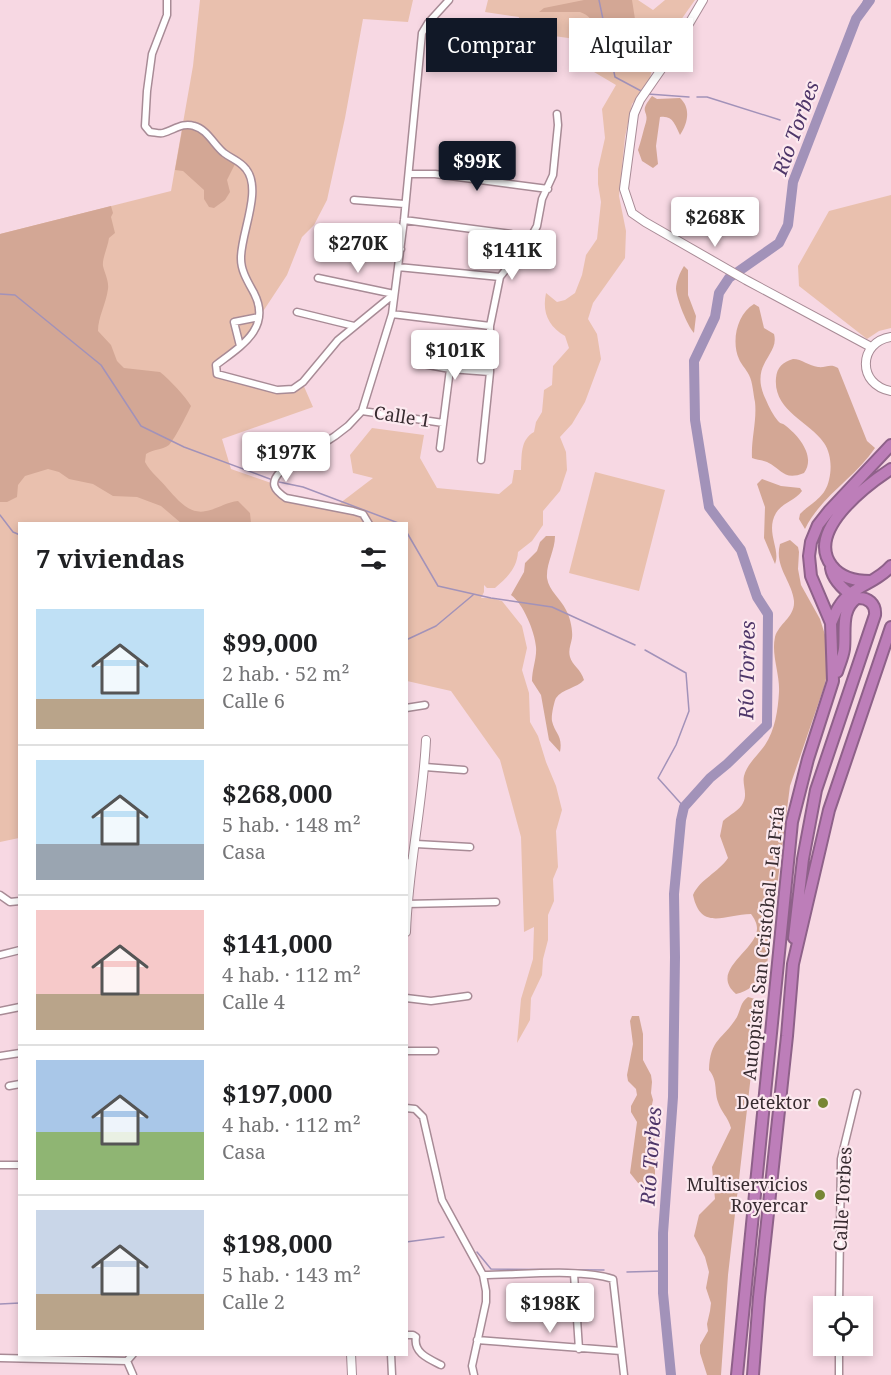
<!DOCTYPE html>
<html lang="es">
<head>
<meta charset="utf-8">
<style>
	body { margin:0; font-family:"Noto Serif",serif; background:#f6f6f6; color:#202124; height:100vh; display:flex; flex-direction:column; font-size:22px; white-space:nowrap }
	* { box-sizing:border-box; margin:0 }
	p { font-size:20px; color:#757577 }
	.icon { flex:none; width:33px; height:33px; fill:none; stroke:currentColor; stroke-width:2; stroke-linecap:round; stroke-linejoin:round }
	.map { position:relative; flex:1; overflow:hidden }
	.panel { position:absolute; left:18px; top:522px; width:390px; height:834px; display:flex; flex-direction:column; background:#fff; border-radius:0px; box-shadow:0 3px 9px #0003 }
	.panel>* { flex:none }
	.hud { position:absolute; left:426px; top:18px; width:375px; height:54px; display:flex; gap:12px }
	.buttons { position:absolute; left:813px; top:1296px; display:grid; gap:12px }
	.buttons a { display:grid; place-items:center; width:60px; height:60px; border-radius:0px; background:#fff; box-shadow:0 3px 9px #0003; font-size:30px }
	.price { position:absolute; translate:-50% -51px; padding:0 14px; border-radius:6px; background:#fff; color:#222; font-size:20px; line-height:39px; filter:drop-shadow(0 2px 3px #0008) }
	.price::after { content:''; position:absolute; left:50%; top:36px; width:18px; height:14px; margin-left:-9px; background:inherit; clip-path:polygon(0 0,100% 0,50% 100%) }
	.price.active { background:#111827; color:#fff }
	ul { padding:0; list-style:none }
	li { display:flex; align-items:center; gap:18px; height:150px; padding:0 18px }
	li+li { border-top:2px solid #e0e0e0 }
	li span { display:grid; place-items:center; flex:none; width:168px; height:120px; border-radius:0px; color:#555 }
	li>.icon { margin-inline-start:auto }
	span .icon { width:72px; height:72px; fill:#fffc; stroke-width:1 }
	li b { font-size:26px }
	h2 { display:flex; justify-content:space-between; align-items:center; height:72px; padding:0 18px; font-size:26px }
	.chip { padding:0 21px; border-radius:0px; background:#fff; box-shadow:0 3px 9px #0003; font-size:21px; line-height:54px }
	.chip.active { background:#111827; color:#fff }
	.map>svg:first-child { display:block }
	.green { fill:#e9c0ae }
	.forest { fill:#d3a795 }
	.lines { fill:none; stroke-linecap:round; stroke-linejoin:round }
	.stream { stroke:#a292b9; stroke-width:1.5 }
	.river { stroke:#a292b9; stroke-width:10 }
	.minor-casing { stroke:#a88b96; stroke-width:9 }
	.tertiary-casing { stroke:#a88b96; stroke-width:10 }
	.motorway-casing { stroke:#8e6189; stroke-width:14 }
	.minor { stroke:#fff; stroke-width:6 }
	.tertiary { stroke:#fff; stroke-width:8 }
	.motorway { stroke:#bd7eb9; stroke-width:10 }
	.poi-dot { fill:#778634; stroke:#fce9ef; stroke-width:2 }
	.labels { text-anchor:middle; stroke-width:4.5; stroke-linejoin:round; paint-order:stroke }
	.street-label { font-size:18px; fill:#372b30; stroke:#fce9ef }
	.poi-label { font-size:18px; fill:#372b30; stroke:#fce9ef; text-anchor:end }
	.water-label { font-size:20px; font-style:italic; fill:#4e3669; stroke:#fce9ef }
</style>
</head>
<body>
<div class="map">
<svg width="891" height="1375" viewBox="0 0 891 1375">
	<rect width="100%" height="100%" fill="#f7d8e3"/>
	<path class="green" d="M140,0H413L408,22L363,19L345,118L327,200L314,225L302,237L287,275L260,316L257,327L217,365L216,371L278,387L293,388L302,382L313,407L222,439L231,469L274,484L287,497L335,507L373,478L353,473L350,455L372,428L424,435L420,458L437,488L499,494L512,483L514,470H521C522,455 520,440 534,432L536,422L542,412L544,390L552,385L553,366L569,348L565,336C548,326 542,312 546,293L557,302L565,300L575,293L582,275L586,255L597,239L601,202L598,184V169L605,138L602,109L616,85L594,72L602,59L583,40L517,31L519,17L485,12L488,0H638L653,10L665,0H695L671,34L652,70L648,85L632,104L625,137L619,196L626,231L625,258L593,303L588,319L597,334L601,359L585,402L572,424L560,437L566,452L567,470L560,491L543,511V525L532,541L518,552C517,568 507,578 495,588H487L484,585V592L481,598H491L502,601L522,626L527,648L522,670L529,693L530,722L538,736L546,762L556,786L562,810L556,831L558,867L553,879L554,901L548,915V940L543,959L542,975L531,998L530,1020L517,1043L521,999L533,959L534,927L524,932L521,837L500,760L451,691L407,681L406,524H20L19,838L0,842V234L171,191L193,66L200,0Z
		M891,195V328L879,331L867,339L799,286L798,266L829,211Z
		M595,472L665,490L639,591L569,573Z"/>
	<path class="forest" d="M584,0H632L635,19L626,18L625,34L628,71H623C625,63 622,59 619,52C612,34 600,38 583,40C594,30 597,18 580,12H539L544,8Z
		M652,96L657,99L680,98C691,108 688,123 680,135C675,125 673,115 660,117L656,146L658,164L653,168L642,161L638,150C641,141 643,132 646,122C649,109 638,114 652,96Z
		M183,125H194L235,164L227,180L230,192L225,200L214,208L209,207L204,199V190L183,171L175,170Z
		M111,206L113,213L111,217L115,233L109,238C108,247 102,258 103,266C105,274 109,281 108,289C106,304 98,317 98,331L111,345L117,361L124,368L160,372C170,380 185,396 191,406C186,416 176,437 169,445C163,450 153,449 146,454L145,462C151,473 160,479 167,488C177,499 189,515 206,511C218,509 226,502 238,501L250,513L251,523H181L161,506L137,497L113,496L93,484L69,479L59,472L48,469L25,476L18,485L17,497L7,502H0V234Z
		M684,266L688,270V295L696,316L694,333C687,325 677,300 676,289C676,282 680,272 684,266Z
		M754,304L759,307L764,328L774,334C780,356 748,363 766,400C769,407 773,415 778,421C782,425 781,422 786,426C799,436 816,457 804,473C784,481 783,470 767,462C763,460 757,460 752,458C751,439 757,421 755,402C753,393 753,383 749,375C746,369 741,364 739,359C731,341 737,314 754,304Z
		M793,359C802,359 809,366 818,367C826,368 830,363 838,368L867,441L875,448C855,478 821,496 805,529L799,519L800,514C812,502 825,498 829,480C832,468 831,453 824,443C809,421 773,411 776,378C777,367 783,362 793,359Z
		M762,479L781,486L800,488L802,491C795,501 783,502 776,513C765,532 781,549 775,564L764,538L765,507L757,484Z
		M546,536H555C555,551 546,563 547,578C549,591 561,599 566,610C570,617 573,630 572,638C571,644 568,650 570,657C572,665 581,669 584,680C577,688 562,689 556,698C554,702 551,716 552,721C555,734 563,735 560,752L549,740L541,695L532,681C532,669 537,658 536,647C535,632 523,603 511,595L524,572L525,563L537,551L540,542Z
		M790,540L798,547L799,552L798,569L801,585L820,619L826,638L828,671L824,687L790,786L766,972C757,982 750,991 736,994C708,970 758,950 757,928C757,923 754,918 751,914C725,914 701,932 693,895C700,879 718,873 728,858L720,836L723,821C729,815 740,810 743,803C748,794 742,785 744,776C747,764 758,755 765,745C775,730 778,710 779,692C780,674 771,655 775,637C779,623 795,617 794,601C792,581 774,567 780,544Z
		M748,997L755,999L759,1005L728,1275L721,1375H707L700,1353V1345L708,1331L707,1324L710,1311L711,1303L706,1288L709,1272L705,1257L694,1236L699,1215L715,1199L712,1167L731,1128C728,1117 721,1112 718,1102C714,1090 718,1081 709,1070C710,1038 723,1040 737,1017C741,1009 740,1003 748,997Z
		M632,1016H639L643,1034V1060L651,1075L652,1082L651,1093L653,1100L649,1118L658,1152L655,1164V1176L648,1186L638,1183L630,1173L637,1122L631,1112V1106L637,1095L636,1089L628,1081L627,1075L633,1044L630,1021Z"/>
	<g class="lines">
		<path class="stream" d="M599,0L615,77L643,92
			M856,19L864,0
			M648,94L689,97
			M697,97H707L780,120
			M0,294L15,295L101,365L141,426L184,447L270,479
			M279,482L303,487L401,524
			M0,515L13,532L20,535
			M406,531L438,586L491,598L552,607L635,645
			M406,640L436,626L473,595
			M645,650L686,673L689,711L676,745L658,778L684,807
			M406,1242L444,1237
			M477,1252L491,1269L604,1270
			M627,1272L663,1271
			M0,1304L20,1303"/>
		<path class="river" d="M671,1375L663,1293V1233L673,1097L675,957L674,894L681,820L684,807L710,778L727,764L767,725L768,614L757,597L741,550L709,507L695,420L694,361L715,317L719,293L729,278L779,243L788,225L793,182L856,19L870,0"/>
		<g class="minor-casing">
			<path id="minor" d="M167,0V15L152,54L147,91L145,126L150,132C154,132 159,134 163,133C174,130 183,122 194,126C207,129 214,145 224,153C232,159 240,161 246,169C263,190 240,235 241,259C241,271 248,282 254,293C272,328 241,346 216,365L217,374L277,390L293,389L303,382L338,340L394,294
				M409,174H435L548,189
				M354,200L404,204
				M404,220L511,234L530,239
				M336,236L401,249
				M398,267L500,277
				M318,278L394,294
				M297,312L354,326
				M392,314L490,326
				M240,346L234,322L259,317
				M423,364L450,369L490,372
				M362,411L443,423
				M440,448L450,369
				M481,460L490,372V326L500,277L530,239L537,226L542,199L553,175L558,125L557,114
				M369,524L363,514L353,511L286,498C274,490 269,483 281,471L335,436L348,426L362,411L392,314L404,220L422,33L428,23L449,0
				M406,708L425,705
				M425,767L464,770
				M416,844L470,847
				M406,862H407
				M0,895L10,902L20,901
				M406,904L496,902
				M0,955L20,950
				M406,998L431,1001L468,996
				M0,1011L20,1007
				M406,1051H435
				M0,1056L20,1053
				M9,1086L20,1084
				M406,1108L415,1109L423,1117L442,1200L483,1275L486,1291V1302L472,1366L474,1375
				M0,1165H20
				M574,1274L579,1349
				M483,1275C520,1275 579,1268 613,1279L624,1375
				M839,1306L841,1159L857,1093
				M406,1335H413L416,1337C413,1353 429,1359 441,1365
				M477,1340L621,1351
				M839,1346V1375
				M391,1354L392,1375
				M0,1358L127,1361L133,1375
				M127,1361L133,1354"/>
		</g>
		<g class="tertiary-casing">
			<path id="tertiary" d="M703,0L667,61L640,100L634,114L624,189L632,213L645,222L746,280L871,347
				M891,337C858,342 857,385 891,391
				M406,932C408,868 423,804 426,740
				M351,1354L352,1375"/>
		</g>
		<g class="motorway-casing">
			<path id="motorway" d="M831,568C833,580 844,590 854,597
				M870,581C857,581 841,578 832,566C805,532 865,486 891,469
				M831,623C834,617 836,610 840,605C852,586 877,583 891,566
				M794,938L803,859L816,790L875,615C876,604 868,597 857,598C840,610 846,631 844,649C843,657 839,665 837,672
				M737,1375L792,822L808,759L833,681L831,623L811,576L809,556L811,542L818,525L829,511L891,445
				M753,1375L759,1297L787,1036L793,964L829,810L891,627"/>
		</g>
		<use href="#minor" class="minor"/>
		<use href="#tertiary" class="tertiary"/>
		<use href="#motorway" class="motorway"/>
	</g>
	<g class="poi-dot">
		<circle cx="823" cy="1103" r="6"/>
		<circle cx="820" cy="1195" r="6"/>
	</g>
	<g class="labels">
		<g class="street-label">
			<text transform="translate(402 417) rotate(9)" y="6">Calle 1</text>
			<text transform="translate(764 943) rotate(-84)" y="6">Autopista San Cristóbal - La Fría</text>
			<text transform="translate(843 1199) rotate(-87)" y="6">Calle Torbes</text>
		</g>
		<g class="poi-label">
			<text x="811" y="1109">Detektor</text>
			<text x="808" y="1191">Multiservicios<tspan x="808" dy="21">Royercar</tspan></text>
		</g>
		<g class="water-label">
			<text transform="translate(796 128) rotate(-70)" y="7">Río Torbes</text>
			<text transform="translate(747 670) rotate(-89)" y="7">Río Torbes</text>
			<text transform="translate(651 1156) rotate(-86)" y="7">Río Torbes</text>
		</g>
	</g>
</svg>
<div class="buttons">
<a><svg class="icon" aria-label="locate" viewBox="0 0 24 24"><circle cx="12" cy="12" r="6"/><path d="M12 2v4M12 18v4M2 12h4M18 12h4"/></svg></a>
</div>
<b class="price active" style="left:477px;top:192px">$99K</b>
<b class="price" style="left:715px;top:248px">$268K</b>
<b class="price" style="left:358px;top:274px">$270K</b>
<b class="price" style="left:512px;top:281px">$141K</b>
<b class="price" style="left:455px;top:381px">$101K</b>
<b class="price" style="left:286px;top:483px">$197K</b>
<b class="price" style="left:550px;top:1334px">$198K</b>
<div class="hud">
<a class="chip active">Comprar</a>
<a class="chip">Alquilar</a>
</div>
<section class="panel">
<h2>7 viviendas<svg class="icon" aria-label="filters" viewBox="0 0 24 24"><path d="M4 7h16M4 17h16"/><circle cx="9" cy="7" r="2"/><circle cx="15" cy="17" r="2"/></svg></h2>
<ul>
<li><span style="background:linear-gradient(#bfe0f5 75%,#b9a48a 0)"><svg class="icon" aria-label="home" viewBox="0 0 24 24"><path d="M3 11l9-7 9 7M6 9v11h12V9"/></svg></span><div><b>$99,000</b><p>2 hab. · 52 m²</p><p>Calle 6</p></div></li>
<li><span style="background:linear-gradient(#bfe0f5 70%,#9aa5b1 0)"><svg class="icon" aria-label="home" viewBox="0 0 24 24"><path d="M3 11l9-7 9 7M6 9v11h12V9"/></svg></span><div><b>$268,000</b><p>5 hab. · 148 m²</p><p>Casa</p></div></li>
<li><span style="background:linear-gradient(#f6c9c9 70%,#b9a48a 0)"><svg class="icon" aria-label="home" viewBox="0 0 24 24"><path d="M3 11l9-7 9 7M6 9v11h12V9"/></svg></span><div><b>$141,000</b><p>4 hab. · 112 m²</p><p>Calle 4</p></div></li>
<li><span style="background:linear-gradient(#a9c7e8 60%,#8fb573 0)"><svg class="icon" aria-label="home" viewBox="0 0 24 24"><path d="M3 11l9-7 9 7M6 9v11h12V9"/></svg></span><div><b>$197,000</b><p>4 hab. · 112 m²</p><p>Casa</p></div></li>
<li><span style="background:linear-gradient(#c9d6e8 70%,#b9a48a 0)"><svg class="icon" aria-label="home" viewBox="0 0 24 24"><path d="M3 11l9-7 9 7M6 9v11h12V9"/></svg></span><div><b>$198,000</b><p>5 hab. · 143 m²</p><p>Calle 2</p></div></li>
</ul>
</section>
</div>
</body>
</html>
